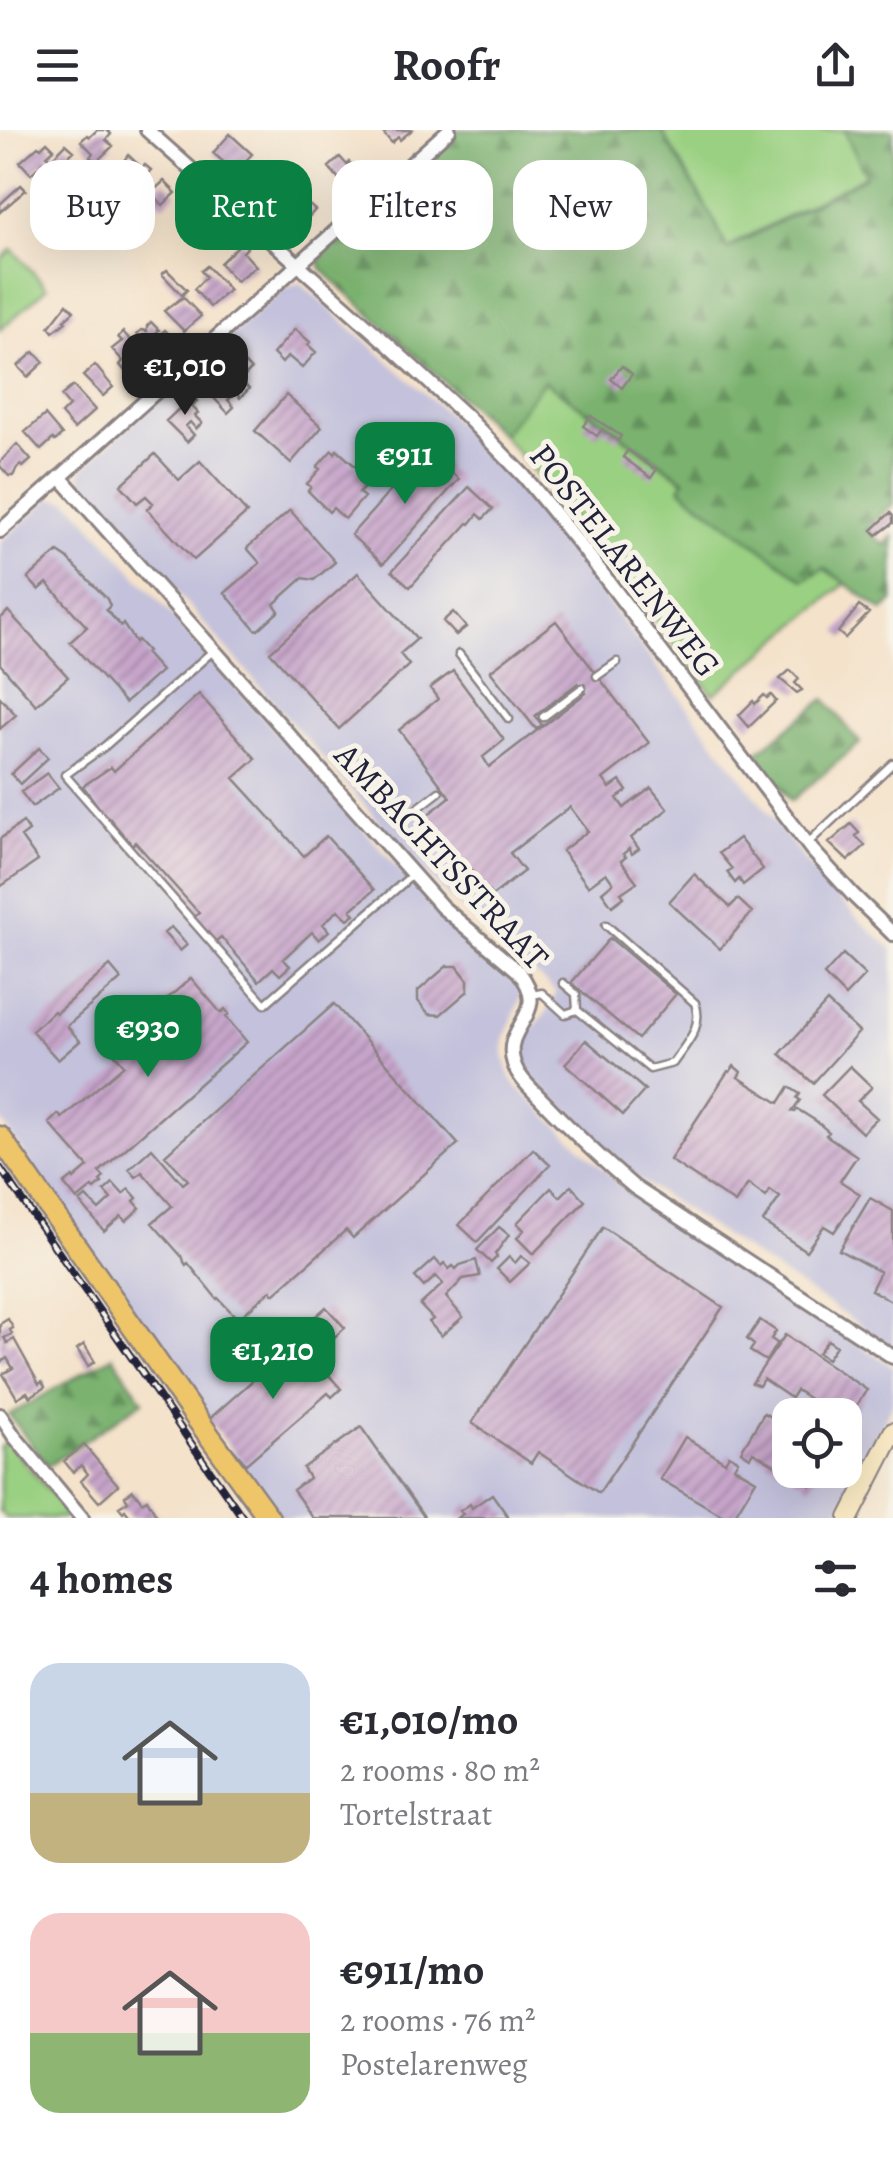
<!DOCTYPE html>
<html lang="en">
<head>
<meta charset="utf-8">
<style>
	body { margin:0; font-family:Alegreya,serif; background:#f7f7f7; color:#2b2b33; height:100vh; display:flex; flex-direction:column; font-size:38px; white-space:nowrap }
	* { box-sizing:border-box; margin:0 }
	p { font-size:32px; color:#7c7c81 }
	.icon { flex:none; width:55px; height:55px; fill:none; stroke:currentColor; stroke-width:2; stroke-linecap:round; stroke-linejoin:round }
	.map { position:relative; height:1388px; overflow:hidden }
	.panel { display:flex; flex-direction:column; background:#fff; flex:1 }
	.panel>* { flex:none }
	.banner { position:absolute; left:30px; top:30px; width:835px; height:90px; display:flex; gap:20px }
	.controls { position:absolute; left:772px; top:1268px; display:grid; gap:20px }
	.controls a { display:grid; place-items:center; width:90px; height:90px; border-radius:20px; background:#fff; box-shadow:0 10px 40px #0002; font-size:50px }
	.price { position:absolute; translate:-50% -85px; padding:0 22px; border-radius:20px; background:#0b8043; color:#fff; font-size:32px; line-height:65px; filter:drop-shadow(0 2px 5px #0008) }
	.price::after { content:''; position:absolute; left:50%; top:60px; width:30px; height:22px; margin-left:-15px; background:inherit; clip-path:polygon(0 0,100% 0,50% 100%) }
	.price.on { background:#222; color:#fff }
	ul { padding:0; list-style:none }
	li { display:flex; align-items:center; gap:30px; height:250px; padding:0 30px }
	li span { display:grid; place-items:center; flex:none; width:280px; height:200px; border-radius:30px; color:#555 }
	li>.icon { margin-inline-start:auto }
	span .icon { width:120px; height:120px; fill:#fffc; stroke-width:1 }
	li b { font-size:42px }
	h2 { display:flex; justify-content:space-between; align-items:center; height:120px; padding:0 30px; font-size:42px }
	.tag { padding:0 35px; border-radius:30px; background:#fff; box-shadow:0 10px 40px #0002; font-size:35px; line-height:90px }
	.tag.on { background:#0b8043; color:#fff }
	header { display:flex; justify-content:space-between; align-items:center; height:130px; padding:0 30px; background:#fff; font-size:45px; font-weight:600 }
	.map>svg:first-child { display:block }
	.industrial { fill:#c3c1db; fill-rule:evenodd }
	.green { fill:#9ad081; stroke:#5e795e; stroke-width:2.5 }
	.forest { fill:url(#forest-firs); stroke:#4e6a55; stroke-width:2.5 }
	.building { fill:url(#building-hatch) }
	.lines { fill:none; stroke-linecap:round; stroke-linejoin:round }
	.lane-casing { stroke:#8b8282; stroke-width:11 }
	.street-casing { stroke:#8b8282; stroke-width:18 }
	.secondary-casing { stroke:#8b8282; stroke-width:22 }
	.primary-casing { stroke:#8b8282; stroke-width:25 }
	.lane { stroke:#fff; stroke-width:6 }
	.street { stroke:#fff; stroke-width:12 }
	.secondary { stroke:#f8e8c3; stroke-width:18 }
	.primary { stroke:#eec569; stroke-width:20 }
	.rail-casing { stroke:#22223b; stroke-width:8 }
	.rail { stroke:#f7f3e8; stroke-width:4; stroke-dasharray:11; stroke-linecap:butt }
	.labels { text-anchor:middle; stroke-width:10; stroke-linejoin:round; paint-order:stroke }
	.street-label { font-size:35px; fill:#22223b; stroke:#f7f3e8 }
</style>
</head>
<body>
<header><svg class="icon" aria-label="menu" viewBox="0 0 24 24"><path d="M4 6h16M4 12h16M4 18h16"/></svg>Roofr<svg class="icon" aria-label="share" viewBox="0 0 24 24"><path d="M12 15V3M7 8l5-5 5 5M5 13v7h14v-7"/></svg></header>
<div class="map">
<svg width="893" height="1388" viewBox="0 0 893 1388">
	<defs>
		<pattern id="forest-firs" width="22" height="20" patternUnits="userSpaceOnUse" patternTransform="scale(2.5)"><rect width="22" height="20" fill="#7bb26f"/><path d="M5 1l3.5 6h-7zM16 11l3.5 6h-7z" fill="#64905c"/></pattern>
		<pattern id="building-hatch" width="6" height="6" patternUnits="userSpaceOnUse" patternTransform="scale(2.5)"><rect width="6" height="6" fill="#c7a5ca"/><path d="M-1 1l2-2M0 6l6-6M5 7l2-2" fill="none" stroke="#a186a5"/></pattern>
	</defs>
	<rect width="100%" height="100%" fill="#f7f3e8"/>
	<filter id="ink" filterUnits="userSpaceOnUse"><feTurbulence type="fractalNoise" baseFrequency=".01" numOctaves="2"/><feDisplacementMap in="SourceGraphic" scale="20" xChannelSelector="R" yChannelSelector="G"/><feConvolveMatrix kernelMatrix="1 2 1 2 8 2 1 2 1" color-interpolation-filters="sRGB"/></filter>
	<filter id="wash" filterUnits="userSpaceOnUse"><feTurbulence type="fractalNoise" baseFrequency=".0048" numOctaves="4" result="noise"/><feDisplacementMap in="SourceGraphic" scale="40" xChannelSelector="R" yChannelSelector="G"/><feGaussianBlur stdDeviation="2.25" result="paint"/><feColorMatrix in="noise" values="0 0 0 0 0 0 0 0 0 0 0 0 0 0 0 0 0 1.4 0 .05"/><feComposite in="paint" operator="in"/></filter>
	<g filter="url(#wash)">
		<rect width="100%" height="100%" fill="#f4e2ca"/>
		<path class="industrial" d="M300,153L449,285L489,324L537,380L808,735L858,789L893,820V1217L634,1046L533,948L521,928L523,910L546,883L556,862L472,789L422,740L83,356L81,347L82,339L283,159Z
			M51,368L68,371L76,378L437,782L518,856L520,868L504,910V925L509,944L516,956L625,1060L893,1237V1273L835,1388H279L0,989V413ZM790,1285H845V1340H790Z"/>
		<path class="green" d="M661,0H844L866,45L739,111L727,119L715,92Z
			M12,119L47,158L0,200V130Z
			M544,250L685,351L846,453L713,565L615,438L502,305Z
			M6,1311L66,1381L65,1388H6L0,1382V1316Z"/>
		<path class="forest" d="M455,0H661L715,92L727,119L866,46L844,0H893V374L867,399L884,415L893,405V471L883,481L825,438L804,450L687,364L680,358L685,350L544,251L502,305L322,140L319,133L324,121Z
			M825,569L860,613L791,671L756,623Z
			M113,1226L143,1271L48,1336L9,1285Z"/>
		<g id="blocks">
			<path class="building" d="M97,0H107L111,4L106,10L113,16L96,32L90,27L93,23L81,11L87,5L90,7Z
				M388,0H412L400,10L398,7L392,13L384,4Z
				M230,4L252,24L235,42L213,23Z
				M47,12L54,19L47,25L56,35L50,40L43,33L31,44L20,32L38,16L41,18Z
				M66,14L74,21L59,35L52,28Z
				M128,25L142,38L145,35L151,40L136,57L117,40Z
				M340,27L347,35L349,32L361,45L346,57L329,37Z
				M261,32L283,52L266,71L245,51Z
				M164,51L176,63L163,75L151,63Z
				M21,55L26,60L0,82V74Z
				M293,61L315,80L298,99L277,80Z
				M241,110L247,118L243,122L256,136L236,151L220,133L237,117L235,115Z
				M207,136L229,160L210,177L194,159L206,147L201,141Z
				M167,140L187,160L182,165L162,144Z
				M183,167L201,186L184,201L164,181Z
				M67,174L74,181L64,190L66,192L53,202L49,197Z
				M151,192L159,200L156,203L158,206L165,200L174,210L155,227L137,204L141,200L147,201V196Z
				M295,199L310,212L308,215L316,222L302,238L288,226L282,233L273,224Z
				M123,202L135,215L130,219L145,236L131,248L120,235L123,231L112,219L122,211L118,207Z
				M34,222L44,232L28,247L18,236Z
				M240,229L251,240L243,248L232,237Z
				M95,235L113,257L103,266L83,246Z
				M622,236L632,244L622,258L611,249Z
				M231,240L249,259L240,268L236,263L228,270L234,277L228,283L214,268L220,263L208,250L218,241L224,247Z
				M73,256L95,280L74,299L61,284L69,276L61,266Z
				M189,262L197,271L192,276L198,283L195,286L202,293L196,299L190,292L186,296L194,305L187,312L166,291L185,273L181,270Z
				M286,265L322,297L291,333L255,301Z
				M45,285L62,305L55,311L53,309L41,320L25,302Z
				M591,286L621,306L618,311L602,299L597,306L583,296Z
				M382,297L391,305L387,309L399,319L384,336L370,323L371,321L366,317Z
				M17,314L31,330L23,337L21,335L17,338L13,346H9L0,336V332Z
				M332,320L335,323L337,320L371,350L359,363L364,367L345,389L333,378L329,382L308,361L311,357L307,354L320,339L317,337Z
				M427,320L459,349L383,434L351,405Z
				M628,320L653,338L654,337L657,339L651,348L623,327Z
				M155,324L179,350L200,331L247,383L194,430L147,379L153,373L146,366L137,373L121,355Z
				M469,357L493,379L483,389L478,384L470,394L468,393L410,457L392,441Z
				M290,380L335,432L314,450L303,448L274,474L279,481L258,500L255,499L225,463L260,433L247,418Z
				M890,383L893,386V393L877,405L872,400Z
				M58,422L67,428L107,469L110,476L106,480L121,496L123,494L135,512L137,510L147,521L145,523L161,541L125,573L70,512L87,497L47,453L39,460L28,448Z
				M358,443L417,509L400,524L409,535L339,599L270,522Z
				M859,476L869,483L845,508L838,502Z
				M8,481L68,547L36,575L0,534V489Z
				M453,482L466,497L456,505L443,491Z
				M556,491L649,613L603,649L610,658L620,651L627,661L617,668L624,678L651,658L668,679L631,708L639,719L632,724L629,719L623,724L626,727L621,731L637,752L621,763L624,767L612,776L602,762L613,753L606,743L588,756L562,721L588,701L570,677L510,723L524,741L492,766L467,734L464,737L425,687L450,667L399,600L438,569L430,558L453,541L504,610L483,627L489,637L586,563L578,553L535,586L542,595L536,599L490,541Z
				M790,540L799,549L795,553L802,560L797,563L780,549Z
				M199,564L256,629L234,648L265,682L304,726L326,706L374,760L351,780L355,784L348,789L338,780L323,794L329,801L319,810L312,802L283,829L290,836L280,845L273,838L259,851L221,807L215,812L193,788L199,783L135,712L132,715L110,689L108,690L83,656L111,637L114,641Z
				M764,565L767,568L771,565L776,571L749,597L739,585L753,571L755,574Z
				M0,567L16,585L0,599Z
				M39,618L48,628L20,654L11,644Z
				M47,643L59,658L32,677L21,662Z
				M23,692L29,701L21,707L38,731L0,757V709Z
				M851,694L859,703L856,706L865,716L848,731L829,713Z
				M739,708L763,739L743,755L739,749L735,753L727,742L732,739L719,723Z
				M694,744L730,777L738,769L752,782L720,819L669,772Z
				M171,797L187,815L180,821L164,803Z
				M610,808L676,864L638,909L571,853Z
				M843,824L865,845L845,866L824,845Z
				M110,836L121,849L67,896L80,911L58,930L32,901L54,881L56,883Z
				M447,836H457L468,850V861L440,885L429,884L418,871V861Z
				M191,848L221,883L225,879L229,884L226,887L247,912L99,1042L104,1047L100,1051L102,1053L95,1059L93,1057L77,1070L64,1054L73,1047L74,1049L88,1037L49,993L58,984L62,988L124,935L110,919Z
				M827,872L859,902L813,953L780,924Z
				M334,874L458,1014L353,1108L346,1100L274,1164L271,1160L238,1189L218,1168L217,1169L188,1133L186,1135L184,1132L183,1128L152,1093L172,1076L142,1042L136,1047L129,1039L152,1018L183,1054L188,1050L165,1025Z
				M586,910L645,960L623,985L565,934Z
				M734,936L741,942L738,947L779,973L789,957L800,964L797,968L800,970L792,981L795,982L797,979L816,991L829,1002L826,1005L857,1026L840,1051L860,1064L834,1102L824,1096L806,1121L763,1092L780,1067L770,1060L766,1067L748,1054L735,1073L670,1030L728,941L730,942Z
				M850,936L872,957L858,971L877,988L862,1003L822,965Z
				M533,1019L550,1035L477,1112L459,1095Z
				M113,1053L123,1064L129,1059L137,1068L134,1071L140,1078L126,1091L121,1086L104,1101L80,1072L86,1067L99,1080L111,1069L104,1061Z
				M571,1056L585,1071L533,1124L517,1108L524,1100L517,1093L551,1058L560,1067Z
				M870,1068L893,1081V1172L871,1160L880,1142L839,1120Z
				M499,1097L509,1105L495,1124L497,1127L491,1133L477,1120Z
				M603,1097L723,1177L599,1363L538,1322L531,1333L472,1293Z
				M521,1126L530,1133L510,1152L497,1139L509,1127L515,1133Z
				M435,1129L441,1136L444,1133L449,1139L453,1136L456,1139L460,1135L476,1130L480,1146L463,1149L446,1167L463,1187L441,1206L429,1192L433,1189L420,1175L443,1154L436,1146L424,1157L415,1147Z
				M326,1177L345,1198L326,1214L308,1193Z
				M8,1189L13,1198L10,1200L12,1204L4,1208L7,1213L14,1209L39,1254L42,1252L45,1257L30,1267L27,1262L17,1268L3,1244L13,1238L7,1228L0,1233V1194Z
				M760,1190L776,1201L771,1209L777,1213L766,1231L750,1221L754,1215L747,1209Z
				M785,1205L867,1260L845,1292V1285H834L796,1260L791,1268L763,1249L759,1256L752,1253Z
				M298,1210L341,1259L332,1267L328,1263L246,1334L208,1290Z
				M828,1210L836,1216L827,1229L818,1223Z
				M84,1214L95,1232L88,1236L77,1219Z
				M764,1283L790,1298V1340H820L811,1356L753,1322L750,1327L741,1321Z
				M361,1297L425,1388H313L293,1360L309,1348L303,1338Z
				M685,1307L725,1332L729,1325L738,1330L734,1337L756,1350L733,1388H727L660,1349Z
				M84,1315L118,1355L99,1372L81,1351L88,1344L81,1335L73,1342L64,1331Z
				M133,1360L142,1372L147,1369L158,1388H131L125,1380L123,1382L119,1377L128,1371L125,1366Z
				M492,1364L509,1388H457L463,1384L460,1381L470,1374L472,1378Z"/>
		</g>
	</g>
	<g filter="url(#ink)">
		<use href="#blocks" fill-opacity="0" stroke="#8b8282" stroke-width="2.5"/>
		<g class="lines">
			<g class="lane-casing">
				<path id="lane" d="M214,520L105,616L65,645L265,874L412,745
					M459,524L509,589
					M597,546L617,532
					M543,587L582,558
					M400,692L439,662
					M808,713L893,633
					M563,853L576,864L577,880L650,939L673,933C686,914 704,897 695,873L606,795
					M532,865L542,863L565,884L577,880"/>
			</g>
			<g class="street-casing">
				<path id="street" d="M147,0L392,218L466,286L524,346L585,421L812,720L853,765L893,804
					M60,347L442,777L518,841C554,885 500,894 514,934C519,949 533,960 543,971C572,1001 602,1030 634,1057L893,1227
					M0,401L449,0
					M0,1285L14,1306L82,1388"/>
			</g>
			<g class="secondary-casing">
				<path id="secondary" d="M849,1388L893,1302"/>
			</g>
			<g class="primary-casing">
				<path id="primary" d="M0,1007L192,1282L269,1388"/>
			</g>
			<use href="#lane" class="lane"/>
			<use href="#street" class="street"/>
			<use href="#secondary" class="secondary"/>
			<use href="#primary" class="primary"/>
			<g class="rail-casing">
				<path id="rail" d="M0,1038L243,1388"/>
			</g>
			<use href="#rail" class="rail"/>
		</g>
	</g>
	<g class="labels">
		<g class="street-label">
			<text transform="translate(625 430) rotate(52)" y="12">POSTELARENWEG</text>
			<text transform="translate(442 726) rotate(47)" y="12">AMBACHTSSTRAAT</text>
		</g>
	</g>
</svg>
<div class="controls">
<a><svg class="icon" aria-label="locate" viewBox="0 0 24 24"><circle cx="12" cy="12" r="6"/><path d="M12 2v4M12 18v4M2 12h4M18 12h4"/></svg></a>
</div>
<b class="price on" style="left:185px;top:288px">€1,010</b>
<b class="price" style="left:405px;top:377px">€911</b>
<b class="price" style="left:148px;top:950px">€930</b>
<b class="price" style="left:273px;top:1272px">€1,210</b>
<div class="banner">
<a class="tag">Buy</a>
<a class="tag on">Rent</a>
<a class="tag">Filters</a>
<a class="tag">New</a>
</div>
</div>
<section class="panel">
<h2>4 homes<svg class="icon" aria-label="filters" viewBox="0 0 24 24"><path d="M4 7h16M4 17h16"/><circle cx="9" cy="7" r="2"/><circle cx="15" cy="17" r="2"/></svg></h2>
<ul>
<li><span style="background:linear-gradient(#c9d6e8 65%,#c2b280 0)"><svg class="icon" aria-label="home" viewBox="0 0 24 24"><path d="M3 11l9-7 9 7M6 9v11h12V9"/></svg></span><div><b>€1,010/mo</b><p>2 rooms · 80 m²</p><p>Tortelstraat</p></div></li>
<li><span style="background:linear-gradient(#f6c9c9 60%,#8fb573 0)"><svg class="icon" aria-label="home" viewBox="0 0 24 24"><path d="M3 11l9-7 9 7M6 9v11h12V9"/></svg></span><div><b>€911/mo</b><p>2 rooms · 76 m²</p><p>Postelarenweg</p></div></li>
</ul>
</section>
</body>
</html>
